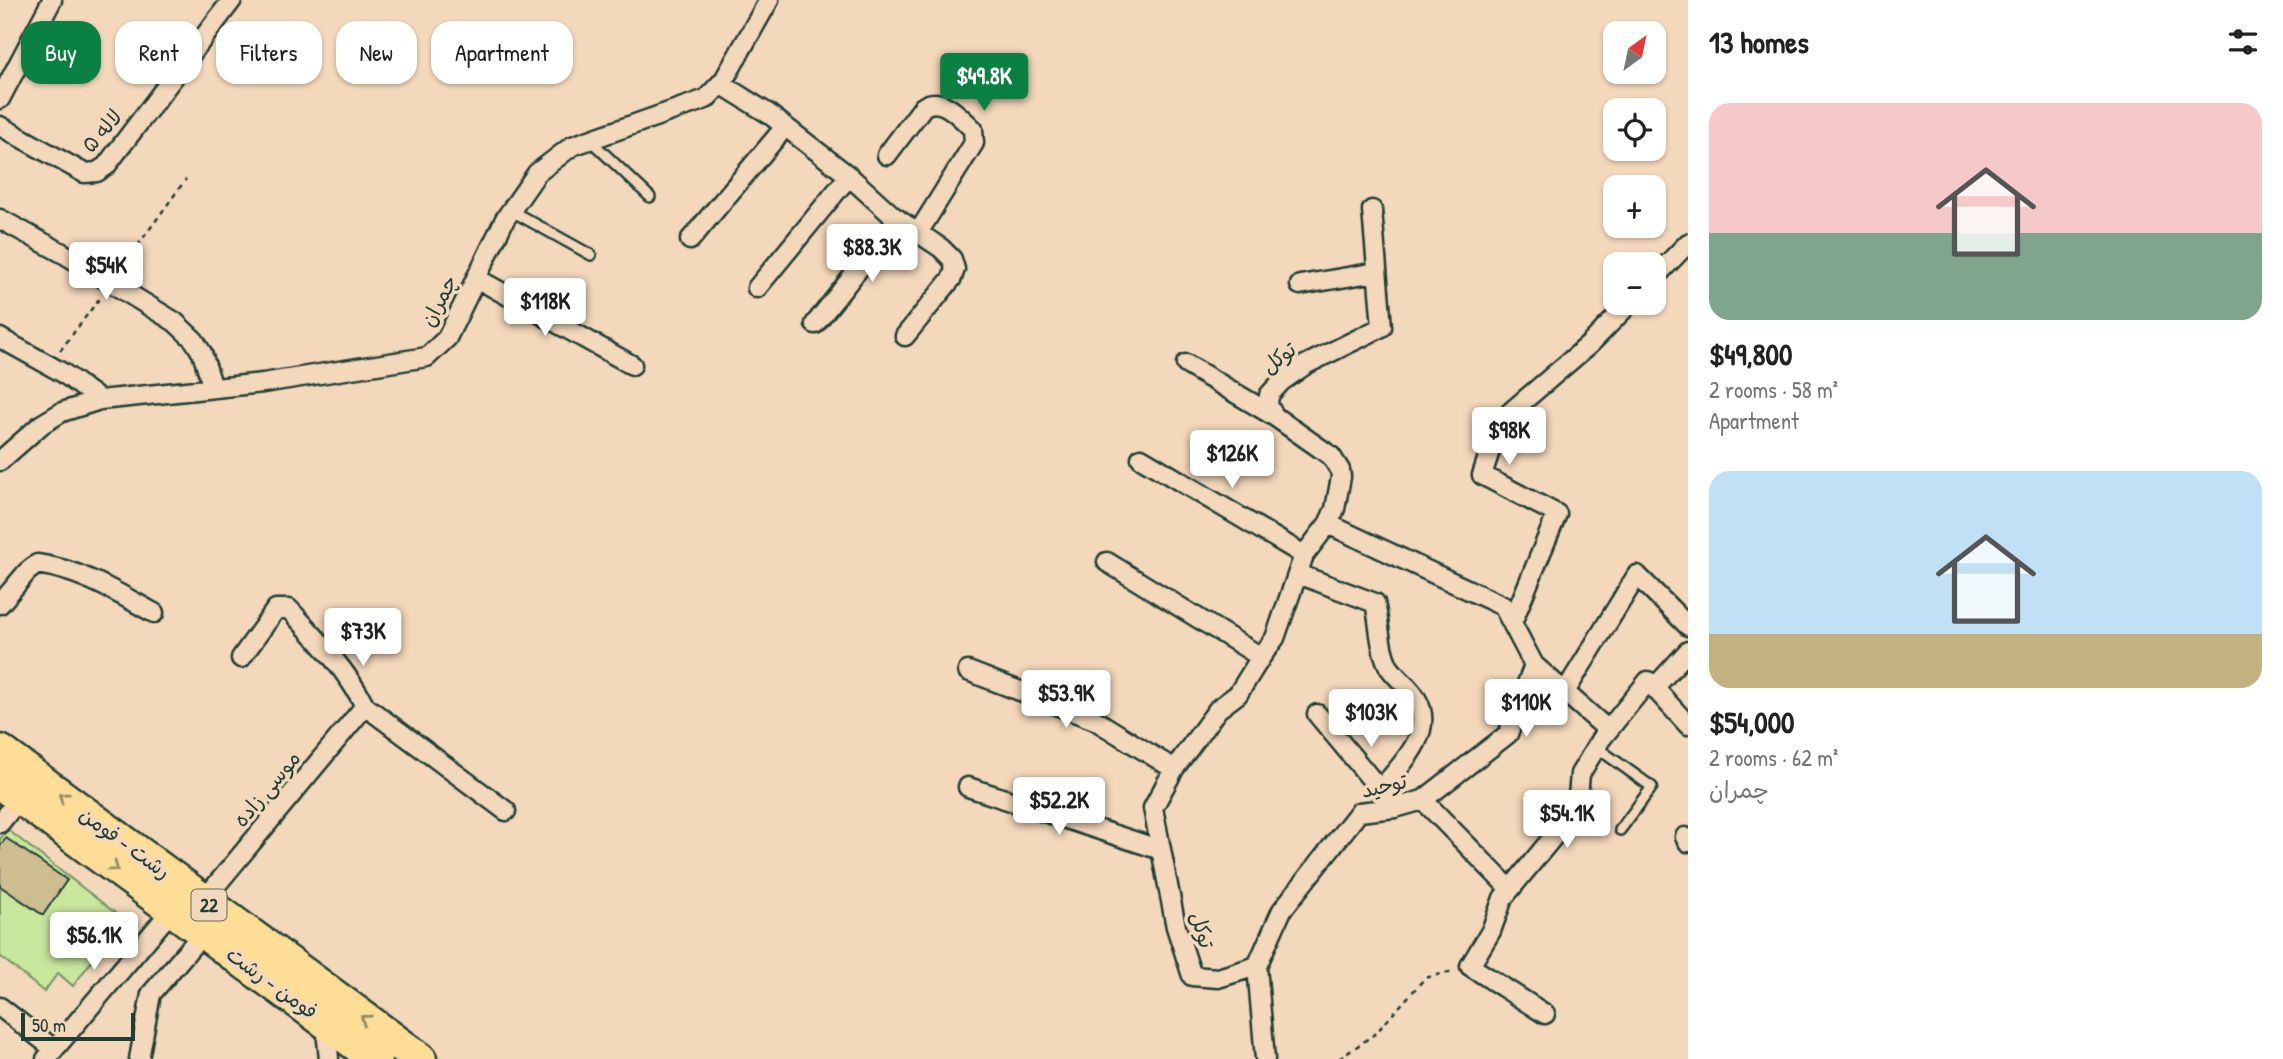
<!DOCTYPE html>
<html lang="en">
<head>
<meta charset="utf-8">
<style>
	body { margin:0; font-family:"Patrick Hand","Playpen Sans Arabic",sans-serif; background:#f2f2f2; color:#222; height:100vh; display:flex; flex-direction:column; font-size:26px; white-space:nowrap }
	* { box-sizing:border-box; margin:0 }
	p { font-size:23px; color:#767676 }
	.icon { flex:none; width:38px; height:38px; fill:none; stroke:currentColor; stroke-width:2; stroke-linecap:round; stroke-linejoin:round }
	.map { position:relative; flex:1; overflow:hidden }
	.sheet { display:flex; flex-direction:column; background:#fff; width:595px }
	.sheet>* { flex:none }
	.banner { position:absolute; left:21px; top:21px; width:665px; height:63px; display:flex; gap:14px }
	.needle { width:46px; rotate:33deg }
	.controls { position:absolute; left:1603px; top:21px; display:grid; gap:14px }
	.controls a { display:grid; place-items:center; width:63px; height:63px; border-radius:14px; background:#fff; box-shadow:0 2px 5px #0004; font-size:35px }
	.scale { position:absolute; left:21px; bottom:18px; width:114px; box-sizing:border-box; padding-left:7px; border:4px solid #1f3d34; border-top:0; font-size:19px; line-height:24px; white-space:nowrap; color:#1f3d34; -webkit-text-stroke:5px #f4d8bb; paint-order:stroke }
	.price { position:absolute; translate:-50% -60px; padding:0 16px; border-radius:7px; background:#fff; color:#222; font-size:23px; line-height:46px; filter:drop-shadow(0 2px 4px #0008) }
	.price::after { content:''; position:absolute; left:50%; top:42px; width:21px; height:16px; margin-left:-10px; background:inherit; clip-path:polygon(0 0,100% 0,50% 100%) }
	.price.active { background:#0b8043; color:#fff }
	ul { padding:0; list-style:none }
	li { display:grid; align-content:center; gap:14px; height:371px; padding:0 21px }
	li span { display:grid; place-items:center; height:217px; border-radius:21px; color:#555 }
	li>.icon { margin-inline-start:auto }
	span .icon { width:126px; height:126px; fill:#fffc; stroke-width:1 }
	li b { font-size:30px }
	h2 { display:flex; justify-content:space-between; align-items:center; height:84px; padding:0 21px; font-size:30px }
	.chip { padding:0 24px; border-radius:21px; background:#fff; box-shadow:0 2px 5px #0004; font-size:24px; line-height:63px }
	.chip.active { background:#0b8043; color:#fff }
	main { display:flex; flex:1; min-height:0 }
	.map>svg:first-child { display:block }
	.green { fill:#c9e69d; stroke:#749268; stroke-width:2 }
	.building { fill:#cebd91; stroke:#1f3d34; stroke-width:2 }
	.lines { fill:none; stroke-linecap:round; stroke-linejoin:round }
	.lane-casing { stroke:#1f3d34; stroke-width:14 }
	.street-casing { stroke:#1f3d34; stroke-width:23 }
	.highway-casing { stroke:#1f3d34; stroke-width:37 }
	.path { stroke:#1f3d34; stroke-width:2.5; stroke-dasharray:5 5; stroke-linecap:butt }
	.lane { stroke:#f4d8bb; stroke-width:9 }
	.street { stroke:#f4d8bb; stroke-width:18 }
	.highway { stroke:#fedd96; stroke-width:32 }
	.oneway { stroke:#8e8d65 }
	.labels { text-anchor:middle; stroke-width:7; stroke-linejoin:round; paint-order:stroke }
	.shield { fill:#f4d8bb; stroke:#5f6c5c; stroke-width:2 }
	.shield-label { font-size:19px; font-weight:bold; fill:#1f3d34 }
	.street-label { font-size:21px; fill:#1f3d34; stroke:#f4d8bb }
</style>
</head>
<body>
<main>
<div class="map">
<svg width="1688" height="1059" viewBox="0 0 1688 1059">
	<rect width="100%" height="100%" fill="#f4d8bb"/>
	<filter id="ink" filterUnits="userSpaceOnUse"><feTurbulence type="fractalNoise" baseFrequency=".0143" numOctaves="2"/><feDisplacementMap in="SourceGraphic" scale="14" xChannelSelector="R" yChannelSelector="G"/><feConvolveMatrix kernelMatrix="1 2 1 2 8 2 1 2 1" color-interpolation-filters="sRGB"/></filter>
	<g filter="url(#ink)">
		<path class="green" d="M8,830L123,919L73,986L58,973L44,992L0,956V839Z"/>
		<path class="building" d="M6,838L67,880L43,915L0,886V846Z"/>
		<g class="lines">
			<g class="lane-casing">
				<path id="lane" d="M590,140L650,197
					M510,210L591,255
					M1596,747L1652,787L1620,830"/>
			</g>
			<g class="street-casing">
				<path id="street" d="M721,84L769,114L849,176L893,216L941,248L952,259L955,269L952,278L905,336
					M0,99L52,0
					M0,126L84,173L97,172L106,166L232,0
					M887,155L923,107C941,94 960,117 973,129L974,143L918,233
					M0,219L66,255L175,322L194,340L202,353L213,388
					M690,240L785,127
					M476,278L632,365
					M1654,278L1688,243
					M1300,285L1377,272
					M757,288L849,176
					M815,324L898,219
					M0,338L63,373L100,400
					M1186,364L1274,416
					M1141,458L1304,555
					M0,461L42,424L62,412L100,400L263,383L427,357L447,338L505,219L537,173L572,146L706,99L724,80L769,0
					M1107,562L1261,657L1275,638L1304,555L1328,524L1335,509L1341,477L1340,470L1331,456L1274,416L1268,405L1269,395L1282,381L1305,365L1382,327L1372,210
					M1298,574L1375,603C1380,624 1379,648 1389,667C1397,679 1411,688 1417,700C1436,733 1399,767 1380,790
					M0,604L27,572L37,564C81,570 116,592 154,613
					M1512,623L1557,514L1482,475L1500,421L1590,344L1630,303
					M241,658L276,609H289C316,638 347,670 365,706L506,811
					M1534,665L1608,730
					M968,671L1095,720L1174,769
					M1654,688L1688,651
					M1565,692L1637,575L1688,626
					M1317,714L1386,797
					M968,787L1161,850
					M1423,800L1510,889
					M0,823L20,798
					M1685,837L1688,842
					M203,901L365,706
					M1257,966L1218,978L1192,976L1176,927L1153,808L1174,769L1218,709L1238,694L1261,657
					M0,1007L54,1049
					M1545,1014L1470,966L1491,931L1503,898L1577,808L1580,774L1601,739L1648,681L1688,725
					M46,1059L172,910
					M139,1059L151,994L203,933
					M329,1059L327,1040L332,1027
					M1265,1059L1257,966L1282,910L1359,812L1395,808L1423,800L1508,734L1534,665L1503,606L1328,524"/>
			</g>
			<g class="highway-casing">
				<path id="highway" d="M0,751L420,1059
					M0,783L376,1059"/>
			</g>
			<path class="path" d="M120,270L186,179
				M60,351L102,295
				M1339,1059L1376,1033L1425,978L1453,971"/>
			<use href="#lane" class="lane"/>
			<use href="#street" class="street"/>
			<use href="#highway" class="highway"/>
		</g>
		<defs><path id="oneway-chevron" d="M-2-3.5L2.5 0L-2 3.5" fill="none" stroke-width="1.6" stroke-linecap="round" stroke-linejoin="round" transform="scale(1.75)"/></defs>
		<g class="oneway">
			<use href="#oneway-chevron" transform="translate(63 797) rotate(-144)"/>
			<use href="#oneway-chevron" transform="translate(114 867) rotate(36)"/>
			<use href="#oneway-chevron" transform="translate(365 1019) rotate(-144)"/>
		</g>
	</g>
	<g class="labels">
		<rect class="shield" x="191.5" y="889.5" width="35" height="31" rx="5"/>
		<g class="shield-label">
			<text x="209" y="912">22</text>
		</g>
		<g class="street-label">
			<text transform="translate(102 131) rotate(-49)" y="7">لاله ۵</text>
			<text transform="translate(439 301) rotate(-63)" y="7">چمران</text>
			<text transform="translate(1279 358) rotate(-37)" y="7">توکل</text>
			<text transform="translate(1384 786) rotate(-13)" y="7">توحید</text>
			<text transform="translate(267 789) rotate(-50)" y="7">موسی زاده</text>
			<text transform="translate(125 843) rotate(36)" y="7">رشت - فومن</text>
			<text transform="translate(1202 930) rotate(74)" y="7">توکل</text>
			<text transform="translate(272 983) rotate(36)" y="7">فومن - رشت</text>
		</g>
	</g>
</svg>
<div class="controls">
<a><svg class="needle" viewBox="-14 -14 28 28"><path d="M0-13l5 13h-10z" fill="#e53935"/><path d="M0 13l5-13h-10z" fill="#767676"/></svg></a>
<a><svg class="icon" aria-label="locate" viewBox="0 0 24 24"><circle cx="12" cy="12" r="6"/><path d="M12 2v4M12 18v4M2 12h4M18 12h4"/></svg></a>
<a>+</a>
<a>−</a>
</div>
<div class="scale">50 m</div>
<b class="price active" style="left:984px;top:113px">$49.8K</b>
<b class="price" style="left:872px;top:284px">$88.3K</b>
<b class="price" style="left:106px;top:302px">$54K</b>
<b class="price" style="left:545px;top:338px">$118K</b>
<b class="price" style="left:1509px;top:467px">$98K</b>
<b class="price" style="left:1232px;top:490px">$126K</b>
<b class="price" style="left:363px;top:668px">$73K</b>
<b class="price" style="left:1066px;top:730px">$53.9K</b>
<b class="price" style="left:1526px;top:739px">$110K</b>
<b class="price" style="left:1371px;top:749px">$103K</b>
<b class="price" style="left:1059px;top:837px">$52.2K</b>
<b class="price" style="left:1567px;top:850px">$54.1K</b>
<b class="price" style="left:94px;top:972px">$56.1K</b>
<div class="banner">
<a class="chip active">Buy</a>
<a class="chip">Rent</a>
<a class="chip">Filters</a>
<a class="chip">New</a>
<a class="chip">Apartment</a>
</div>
</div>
<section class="sheet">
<h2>13 homes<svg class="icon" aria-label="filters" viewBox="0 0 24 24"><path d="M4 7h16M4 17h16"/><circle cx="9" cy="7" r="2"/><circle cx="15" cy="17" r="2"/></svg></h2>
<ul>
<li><span style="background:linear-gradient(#f6c9c9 60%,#7fa58c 0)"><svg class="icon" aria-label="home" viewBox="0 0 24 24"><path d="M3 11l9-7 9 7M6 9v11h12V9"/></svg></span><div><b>$49,800</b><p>2 rooms · 58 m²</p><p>Apartment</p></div></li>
<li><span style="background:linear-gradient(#bfe0f5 75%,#c2b280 0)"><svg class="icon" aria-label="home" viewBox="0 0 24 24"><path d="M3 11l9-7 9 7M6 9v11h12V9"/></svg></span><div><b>$54,000</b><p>2 rooms · 62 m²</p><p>چمران</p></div></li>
</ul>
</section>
</main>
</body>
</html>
